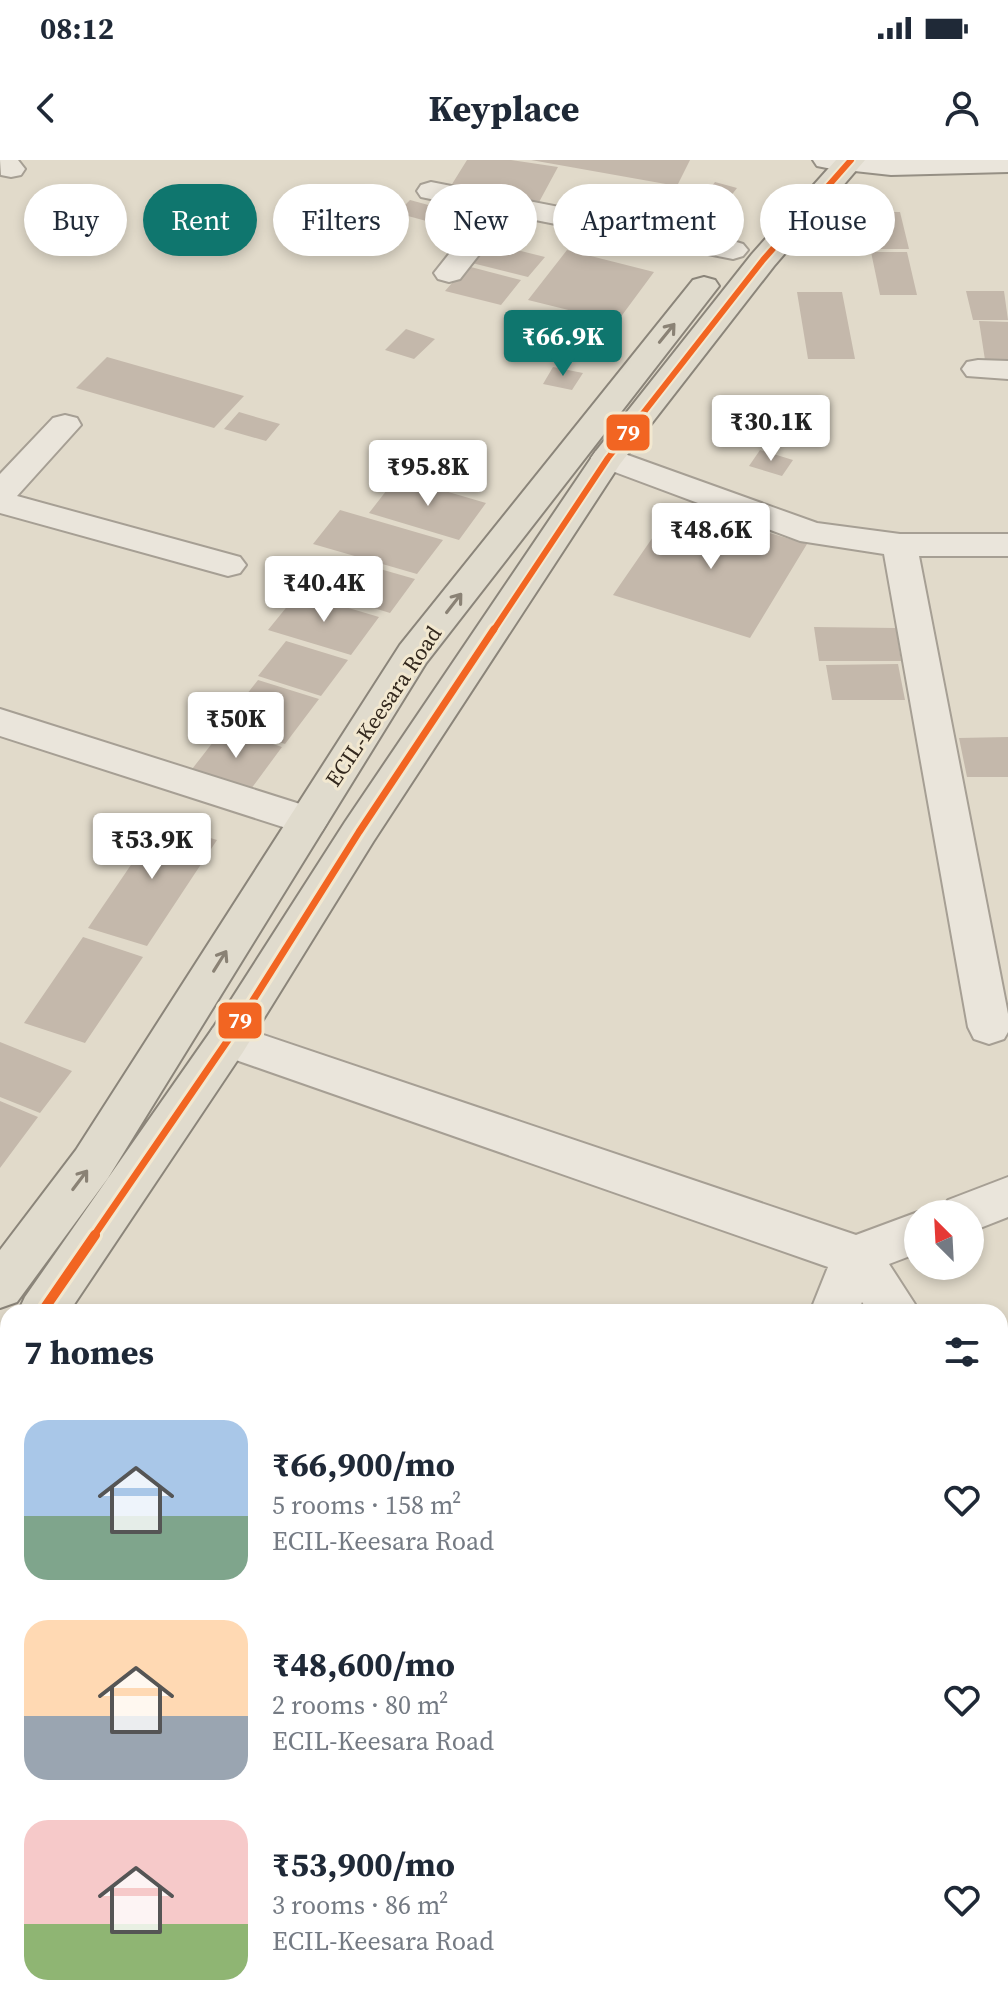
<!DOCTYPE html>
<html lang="en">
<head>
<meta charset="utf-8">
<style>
	body { margin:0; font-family:"Source Serif 4",serif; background:#f2f2f3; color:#1f2937; height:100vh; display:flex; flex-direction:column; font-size:30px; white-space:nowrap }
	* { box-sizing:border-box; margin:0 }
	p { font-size:26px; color:#747a83 }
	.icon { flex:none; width:44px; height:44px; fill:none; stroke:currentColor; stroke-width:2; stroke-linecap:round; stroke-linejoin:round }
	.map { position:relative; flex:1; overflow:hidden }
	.sheet { position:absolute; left:0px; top:1144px; width:1008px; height:712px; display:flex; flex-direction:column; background:#fff; border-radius:24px 24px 0 0; box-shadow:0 4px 12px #0003 }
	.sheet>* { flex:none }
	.top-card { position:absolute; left:24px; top:24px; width:960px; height:72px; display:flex; gap:16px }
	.needle { width:52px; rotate:336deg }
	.fabs { position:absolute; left:904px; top:1040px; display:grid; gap:16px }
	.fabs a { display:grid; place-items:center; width:80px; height:80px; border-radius:50%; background:#fff; box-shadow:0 4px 12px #0003; font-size:40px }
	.price { position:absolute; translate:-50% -68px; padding:0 18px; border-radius:8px; background:#fff; color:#222; font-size:26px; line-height:52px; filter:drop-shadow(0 2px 4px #0008) }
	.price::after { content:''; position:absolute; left:50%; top:48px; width:24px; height:18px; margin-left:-12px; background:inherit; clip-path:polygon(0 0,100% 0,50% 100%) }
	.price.selected { background:#0f766e; color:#fff }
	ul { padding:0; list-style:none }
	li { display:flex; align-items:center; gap:24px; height:200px; padding:0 24px }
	li span { display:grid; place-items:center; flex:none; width:224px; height:160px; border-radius:24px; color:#555 }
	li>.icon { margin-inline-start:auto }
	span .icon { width:96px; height:96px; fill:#fffc; stroke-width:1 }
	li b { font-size:34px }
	h2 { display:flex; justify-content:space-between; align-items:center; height:96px; padding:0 24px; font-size:34px }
	.chip { padding:0 28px; border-radius:36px; background:#fff; box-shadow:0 4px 12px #0003; font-size:28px; line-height:72px }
	.chip.selected { background:#0f766e; color:#fff }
	.status { display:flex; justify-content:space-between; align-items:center; height:56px; padding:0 40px; background:#fff; direction:ltr }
	.status svg { height:22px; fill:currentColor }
	header { display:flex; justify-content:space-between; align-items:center; height:104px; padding:0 24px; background:#fff; font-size:36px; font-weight:700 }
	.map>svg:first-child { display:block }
	.building { fill:#c4b8ab }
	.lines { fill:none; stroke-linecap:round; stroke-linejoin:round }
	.minor-casing { stroke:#a69f94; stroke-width:4 }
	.secondary-casing { stroke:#958f84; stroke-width:4 }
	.primary-casing { stroke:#8b857a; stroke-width:4 }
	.minor { fill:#eae5db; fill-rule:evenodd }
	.secondary { fill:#eae5db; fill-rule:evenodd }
	.primary { fill:#e0dbcd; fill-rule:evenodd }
	.bus-1-far2-casing { stroke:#f2e8d0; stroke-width:10 }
	.bus-1-far1-casing { stroke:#f2e8d0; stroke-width:13 }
	.bus-1-casing { stroke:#f2e8d0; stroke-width:16 }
	.bus-1-far2 { stroke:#f26522; stroke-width:6 }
	.bus-1-far1 { stroke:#f26522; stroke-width:7 }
	.bus-1 { stroke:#f26522; stroke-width:10 }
	.oneway { stroke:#8a8275 }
	.labels { text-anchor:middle; stroke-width:6; stroke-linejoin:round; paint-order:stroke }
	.street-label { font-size:22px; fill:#33281d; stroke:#f2e8d0 }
	.line-badge { stroke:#f2e8d0; stroke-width:3 }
	.badge-label { font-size:22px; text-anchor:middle; font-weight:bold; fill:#fff }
</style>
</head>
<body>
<div class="status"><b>08:12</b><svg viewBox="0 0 49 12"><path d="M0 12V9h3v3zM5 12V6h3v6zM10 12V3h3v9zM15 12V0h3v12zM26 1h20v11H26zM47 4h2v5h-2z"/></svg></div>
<header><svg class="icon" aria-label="back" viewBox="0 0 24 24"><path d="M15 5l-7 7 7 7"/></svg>Keyplace<svg class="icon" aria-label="person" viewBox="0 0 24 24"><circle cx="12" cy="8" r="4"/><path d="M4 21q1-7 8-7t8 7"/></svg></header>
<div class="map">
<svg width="1008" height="1856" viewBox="0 0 1008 1856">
	<rect width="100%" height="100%" fill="#e1daca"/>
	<path class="building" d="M467,0H511L558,7L538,44L449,29Z
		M531,0H690L677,26Z
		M715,22L737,28L706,68L684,62Z
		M410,40L465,55L452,68L397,53Z
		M870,52H900L909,89H879Z
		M489,83L545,97L528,117L472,103Z
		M567,90L654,112L617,162L528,140Z
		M871,92H907L917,135H880Z
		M467,106L521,120L501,145L445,131Z
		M966,131H1004L1008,160H973Z
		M797,132H842L855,199H808Z
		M979,161L1008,162V201L985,200Z
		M406,169L435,179L414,199L385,190Z
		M107,197L244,236L214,268L76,228Z
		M553,207L583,213L572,230L543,224Z
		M239,252L280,264L266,281L224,269Z
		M760,290L793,300L782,316L749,306Z
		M397,317L486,343L459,380L369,353Z
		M675,345L807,384L750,478L613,435Z
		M340,350L443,380L417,414L313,384Z
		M345,399L415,419L390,453L319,431Z
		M298,433L379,457L351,495L268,470Z
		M814,467L896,468L901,501H819Z
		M286,481L348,500L321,536L258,516Z
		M898,504L905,540H832L826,505Z
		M258,520L319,539L285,584L224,563Z
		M224,568L282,587L248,633L189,613Z
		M1008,577V617H967L959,578Z
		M144,658L217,680L147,786L88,768L137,696L121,691Z
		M83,777L143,797L85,883L24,863Z
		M0,882L72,911L40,953L0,937Z
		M0,941L38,957L0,1008Z
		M1000,1323L1008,1335V1387L1000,1391Z
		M1000,1511L1008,1523V1590L1000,1595Z
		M670,1848H769L770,1856H671Z
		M660,1850V1856H544V1853Z"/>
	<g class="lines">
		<g class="minor-casing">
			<path id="minor" d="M0,0H18L25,9L21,15L11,17L1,15Z
				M431,22L733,81L743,84L748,90L743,96L733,99L510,55L460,119L449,122L438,119L434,113L484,50L421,37L417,31L421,25Z
				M978,200L1008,201V219L967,216L962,209L967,202Z
				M65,255L77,258L81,265L17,336L240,397L246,405L240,413L228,416L0,353V314L53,258Z
				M608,288L817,363L900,374H1008V396H919L1008,854V872L1004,879L989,884L974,879L968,867L884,394L800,381L596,305L591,298L596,291Z
				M0,549L322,651L328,661L322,671L308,675L0,576Z
				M228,863L856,1075L918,1052L924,1054H918V1093L889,1104L920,1152H869L862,1142L858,1152H810L828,1107L213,892L206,880L213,868Z
				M1008,1017V1057L970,1072V1054H941L948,1040Z
				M1000,1274L1008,1277V1333L1000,1330Z
				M777,1848H837L838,1856H778Z"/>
		</g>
		<g class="secondary-casing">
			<path id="secondary" d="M813,0H1008V12L891,15L827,8L817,6Z"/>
		</g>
		<g class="primary-casing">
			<path id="primary" d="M836,0H865L774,106L620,304L373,682L243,892L69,1152H18L25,1137L213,868L345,662L596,291L752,94Z
				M704,117L715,120L719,126L426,503L108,1018L17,1142L0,1148V1090L76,990L400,485L693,120Z
				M8,1180V1233L0,1236V1183Z"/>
		</g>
		<use href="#minor" class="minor"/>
		<use href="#secondary" class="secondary"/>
		<use href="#primary" class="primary"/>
		<g class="bus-1-far2-casing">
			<path id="bus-1-far2" d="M493,471L608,298L763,100L851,0"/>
		</g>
		<g class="bus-1-far1-casing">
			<path id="bus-1-far1" d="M93,1077L228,880L359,672L494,469"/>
		</g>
		<g class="bus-1-casing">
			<path id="bus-1" d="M42,1152L95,1075"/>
		</g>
		<use href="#bus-1-far2" class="bus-1-far2"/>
		<use href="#bus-1-far1" class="bus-1-far1"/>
		<use href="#bus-1" class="bus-1"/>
	</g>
	<defs><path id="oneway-shaft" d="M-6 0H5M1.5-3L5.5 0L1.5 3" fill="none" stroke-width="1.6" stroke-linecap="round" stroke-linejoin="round" transform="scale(2)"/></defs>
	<g class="oneway">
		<use href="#oneway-shaft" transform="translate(667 173) rotate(-51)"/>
		<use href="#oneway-shaft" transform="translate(454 443) rotate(-52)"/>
		<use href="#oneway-shaft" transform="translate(220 801) rotate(-58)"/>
		<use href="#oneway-shaft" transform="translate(80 1020) rotate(-53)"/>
	</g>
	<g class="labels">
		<g class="street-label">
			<text transform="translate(383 546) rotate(-56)" y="8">ECIL-Keesara Road</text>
		</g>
	</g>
	<g class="line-badge">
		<rect x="605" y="253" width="46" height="39" rx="8" fill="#f26522"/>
		<rect x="217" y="841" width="46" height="39" rx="8" fill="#f26522"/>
	</g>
	<g class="badge-label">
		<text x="628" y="280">79</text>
		<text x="240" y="868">79</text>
	</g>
</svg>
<div class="fabs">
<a><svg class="needle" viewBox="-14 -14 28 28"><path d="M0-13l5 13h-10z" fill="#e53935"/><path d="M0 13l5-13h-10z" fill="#747a83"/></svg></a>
</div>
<b class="price selected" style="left:563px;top:218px">₹66.9K</b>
<b class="price" style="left:771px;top:303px">₹30.1K</b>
<b class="price" style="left:428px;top:348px">₹95.8K</b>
<b class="price" style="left:711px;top:411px">₹48.6K</b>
<b class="price" style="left:324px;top:464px">₹40.4K</b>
<b class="price" style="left:236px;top:600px">₹50K</b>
<b class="price" style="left:152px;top:721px">₹53.9K</b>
<div class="top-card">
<a class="chip">Buy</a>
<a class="chip selected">Rent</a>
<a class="chip">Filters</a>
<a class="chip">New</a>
<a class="chip">Apartment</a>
<a class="chip">House</a>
</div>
<section class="sheet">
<h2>7 homes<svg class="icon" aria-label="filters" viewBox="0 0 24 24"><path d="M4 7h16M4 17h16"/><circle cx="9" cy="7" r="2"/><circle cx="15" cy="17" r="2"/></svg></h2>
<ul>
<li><span style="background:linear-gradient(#a9c7e8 60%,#7fa58c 0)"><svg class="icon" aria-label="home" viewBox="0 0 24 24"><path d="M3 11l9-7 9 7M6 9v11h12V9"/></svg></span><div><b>₹66,900/mo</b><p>5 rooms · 158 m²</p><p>ECIL-Keesara Road</p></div><svg class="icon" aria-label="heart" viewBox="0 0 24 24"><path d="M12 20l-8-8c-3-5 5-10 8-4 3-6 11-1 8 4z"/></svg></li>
<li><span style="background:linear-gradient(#ffd9b3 60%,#9aa5b1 0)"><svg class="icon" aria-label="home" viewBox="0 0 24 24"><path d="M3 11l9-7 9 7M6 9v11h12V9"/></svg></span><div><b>₹48,600/mo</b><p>2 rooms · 80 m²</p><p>ECIL-Keesara Road</p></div><svg class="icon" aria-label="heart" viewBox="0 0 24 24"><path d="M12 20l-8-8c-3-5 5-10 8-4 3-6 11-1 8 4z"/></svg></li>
<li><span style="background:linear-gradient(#f6c9c9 65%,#8fb573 0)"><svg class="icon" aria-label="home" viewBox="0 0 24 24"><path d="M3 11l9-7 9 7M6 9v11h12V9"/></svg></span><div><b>₹53,900/mo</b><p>3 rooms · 86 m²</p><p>ECIL-Keesara Road</p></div><svg class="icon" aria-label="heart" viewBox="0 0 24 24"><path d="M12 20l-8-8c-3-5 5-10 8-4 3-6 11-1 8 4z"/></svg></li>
</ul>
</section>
</div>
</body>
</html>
